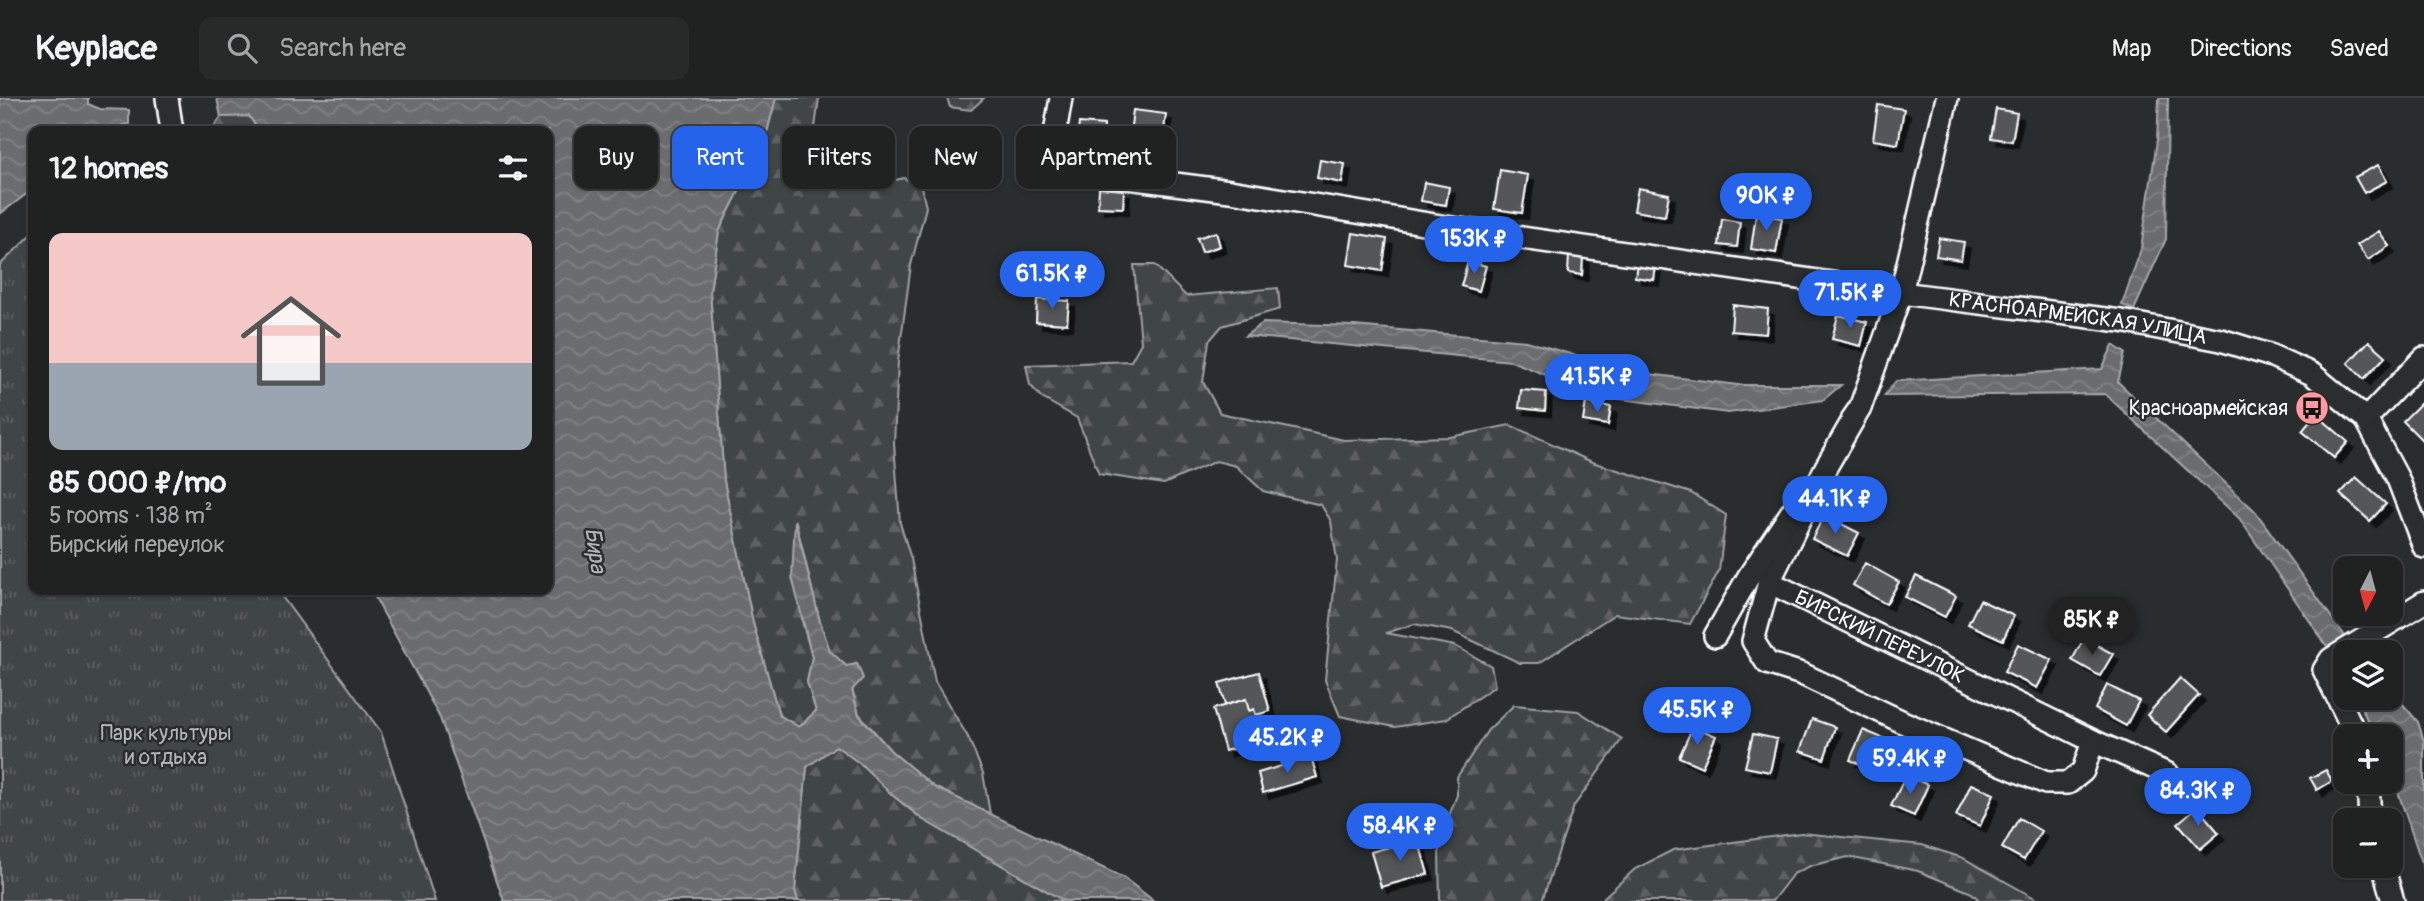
<!DOCTYPE html>
<html lang="en">
<head>
<meta charset="utf-8">
<style>
	body { margin:0; font-family:Pangolin,sans-serif; background:#282a2a; color:#f1f3f6; height:100vh; display:flex; flex-direction:column; font-size:26px; white-space:nowrap }
	* { box-sizing:border-box; margin:0 }
	p { font-size:23px; color:#a2a4a5 }
	.icon { flex:none; width:38px; height:38px; fill:none; stroke:currentColor; stroke-width:2; stroke-linecap:round; stroke-linejoin:round }
	.map { position:relative; flex:1; overflow:hidden }
	.details { position:absolute; left:28px; top:28px; width:525px; height:469px; display:flex; flex-direction:column; background:#202222; border-radius:14px; box-shadow:0 2px 5px #0004,0 0 0 2px #3d3f40 }
	.details>* { flex:none }
	.hud { position:absolute; left:574px; top:28px; width:665px; height:63px; display:flex; gap:14px }
	.needle { width:46px; rotate:186deg }
	.fabs { position:absolute; left:2333px; top:458px; display:grid; gap:14px }
	.fabs a { display:grid; place-items:center; width:70px; height:70px; border-radius:14px; background:#202222; box-shadow:0 2px 5px #0004,0 0 0 2px #3d3f40; font-size:35px }
	.price { position:absolute; translate:-50% -60px; padding:0 16px; border-radius:24px; background:#2563eb; color:#fff; font-size:23px; line-height:46px; filter:drop-shadow(0 2px 4px #0008) }
	.price::after { content:''; position:absolute; left:50%; top:42px; width:21px; height:16px; margin-left:-10px; background:inherit; clip-path:polygon(0 0,100% 0,50% 100%) }
	.price.on { background:#222; color:#fff }
	ul { padding:0; list-style:none }
	li { display:grid; align-content:center; gap:14px; height:371px; padding:0 21px }
	li span { display:grid; place-items:center; height:217px; border-radius:14px; color:#555 }
	li>.icon { margin-inline-start:auto }
	span .icon { width:126px; height:126px; fill:#fffc; stroke-width:1 }
	li b { font-size:30px }
	h2 { display:flex; justify-content:space-between; align-items:center; height:84px; padding:0 21px; font-size:30px }
	.tag { padding:0 24px; border-radius:14px; background:#202222; box-shadow:0 2px 5px #0004,0 0 0 2px #3d3f40; font-size:24px; line-height:63px }
	.tag.on { background:#2563eb; color:#fff }
	header { display:flex; align-items:center; gap:42px; box-sizing:border-box; height:98px; padding:0 35px; background:#202222; border-bottom:2px solid #3d3f40 }
	header strong { font-size:33px }
	nav { display:flex; gap:38px; margin-inline-start:auto; font-size:24px }
	.search { width:490px; height:63px; background:#282a2a; display:flex; align-items:center; gap:18px; box-sizing:border-box; padding:0 24px; border-radius:14px; color:#a2a4a5; font-size:26px }
	.map>svg:first-child { display:block }
	.forest { fill:url(#forest-firs); stroke:#a0a2a2; stroke-width:2 }
	.park { fill:url(#park-tufts); stroke:#a0a2a2; stroke-width:2 }
	.water { fill:url(#water-waves); stroke:#a6a7a7; stroke-width:2 }
	.building { fill:#555758; stroke:#fff; stroke-width:2; filter:url(#shadow) }
	.lines { fill:none; stroke-linecap:round; stroke-linejoin:round }
	.minor-casing { stroke:#fff; stroke-width:26 }
	.minor { stroke:#2a2d2e; stroke-width:21 }
	.labels { text-anchor:middle; stroke-width:5; stroke-linejoin:round; paint-order:stroke }
	.street-label { font-size:21px; fill:#fff; stroke:#2a2d2e }
	.poi-label { font-size:21px; fill:#fff; stroke:#2a2d2e; text-anchor:end }
	.park-label { font-size:21px; fill:#b3b4b5; stroke:#2a2d2e }
	.water-label { font-size:23px; font-style:italic; fill:#b4b6b6; stroke:#2a2d2e }
</style>
</head>
<body>
<header>
<strong>Keyplace</strong>
<div class="search"><svg class="icon" aria-label="search" viewBox="0 0 24 24"><circle cx="10" cy="10" r="6"/><path d="M15 15l6 6"/></svg>Search here</div>
<nav><a>Map</a><a>Directions</a><a>Saved</a></nav>
</header>
<div class="map">
<svg width="2424" height="803" viewBox="0 0 2424 803">
	<defs>
		<pattern id="forest-firs" width="22" height="20" patternUnits="userSpaceOnUse" patternTransform="scale(1.75)"><rect width="22" height="20" fill="#414445"/><path d="M5 1l3.5 6h-7zM16 11l3.5 6h-7z" fill="#5e6061"/></pattern>
		<pattern id="park-tufts" width="24" height="20" patternUnits="userSpaceOnUse" patternTransform="scale(1.75)"><rect width="24" height="20" fill="#414445"/><path d="M3 7l-1-3M5 7V3M7 7l1-3M15 17l-1-3M17 17v-4M19 17l1-3" fill="none" stroke="#5e6061"/></pattern>
		<pattern id="water-waves" width="16" height="10" patternUnits="userSpaceOnUse" patternTransform="scale(1.75)"><rect width="16" height="10" fill="#6a6c6d"/><path d="M0 5q4-4 8 0t8 0" fill="none" stroke="#808283"/></pattern>
		<filter id="shadow"><feDropShadow dx="6" dy="6" stdDeviation="0" flood-color="#0009"/></filter>
	</defs>
	<rect width="100%" height="100%" fill="#2a2d2e"/>
	<filter id="ink" filterUnits="userSpaceOnUse"><feTurbulence type="fractalNoise" baseFrequency=".0143" numOctaves="2"/><feDisplacementMap in="SourceGraphic" scale="14" xChannelSelector="R" yChannelSelector="G"/><feConvolveMatrix kernelMatrix="1 2 1 2 8 2 1 2 1" color-interpolation-filters="sRGB"/></filter>
	<g filter="url(#ink)">
		<path class="forest" d="M776,0H819L812,52L814,71L843,88L863,89L904,80L921,89L926,109L911,167L898,263L894,345L900,425L911,461L935,584L968,639L983,675L990,716L934,689L891,653L859,616L846,568L830,553L820,524L796,424L802,523L812,559L807,584L816,613L799,629L779,617L753,525L724,383L710,193L719,133L765,42Z
			M947,0H984L971,12L950,9Z
			M249,18L259,33H211L221,19Z
			M1134,167H1155L1186,198L1278,190L1280,211L1222,228L1209,243L1203,284L1220,315L1344,342L1450,339L1510,327L1592,364L1691,395L1726,417L1719,473L1690,526L1615,516L1539,565H1520L1452,533L1414,526L1386,535L1455,548L1491,568L1495,588L1446,621L1395,629L1340,618L1325,582L1337,462L1331,423L1321,407L1263,393L1236,368L1216,363L1164,386L1099,376L1077,320L1042,300L1030,287L1026,267L1131,263L1141,245Z
			M1514,607L1578,613L1622,641L1574,708L1542,803H1440L1439,755L1447,723L1457,697V679L1488,632Z
			M836,648L862,667L891,696L922,721L1064,803H798L795,792L807,668Z
			M1801,735L1922,747L1963,760L2040,803H1980L1972,795L1918,773L1848,759L1810,768L1793,776L1772,803H1602L1604,799L1635,771L1673,752Z"/>
		<path class="park" d="M33,135V492H277L381,634L435,803H0V167Z"/>
		<path class="water" d="M0,0H88V6L100,11L129,12V26L96,33H33V91L0,116Z
			M217,0H776L765,42L719,133L710,193L724,383L753,525L779,617L799,629L816,613L807,584L812,559L792,479L795,422L820,524L830,553L846,568L857,566L863,580L852,592L859,617L891,653L934,689L1124,780L1154,803H1064L922,721L891,696L862,667L836,648L807,669L795,792L798,803H504L440,620L371,492H548V33H259L249,18L221,19Z
			M2159,0H2168L2166,141L2134,212L2122,207L2141,151L2157,42Z
			M1263,225L1354,228L1526,243L1632,274L1738,287H1841L1823,302L1728,315L1598,298L1511,263L1245,238Z
			M2113,247L2125,255L2118,284L2255,413L2345,538L2329,551L2239,420L2105,296L1884,298L1896,283L2102,271Z
			M2391,592L2418,624L2424,643V771L2391,673L2390,639H2375L2357,600H2390Z"/>
		<path class="building" d="M1878,7L1904,11L1898,46L1873,42Z
			M1996,11L2017,15L2012,43L1991,40Z
			M1133,12L1166,16L1163,40L1130,36Z
			M1079,25L1104,27L1103,46L1077,44Z
			M1320,62L1345,66L1342,85L1317,80Z
			M2378,67L2387,83L2364,95L2355,79Z
			M1500,72L1528,77L1522,115L1494,111Z
			M1424,84L1449,89L1446,107L1421,103Z
			M1099,90L1124,92L1123,110L1098,109Z
			M1638,90L1669,96L1665,118L1634,113Z
			M1756,116L1782,120L1776,155L1751,151Z
			M1722,121L1740,124L1737,149L1719,147Z
			M2379,133L2389,148L2368,162L2357,147Z
			M1216,134L1220,148L1202,154L1197,140Z
			M1353,135L1387,141L1382,173L1348,167Z
			M1939,140L1964,144L1961,162L1936,158Z
			M1569,157L1583,158L1582,177L1568,175Z
			M1468,163L1486,168L1479,193L1461,188Z
			M1637,165L1656,168L1654,182L1635,179Z
			M1037,201L1069,203L1067,226L1036,224Z
			M1733,207L1768,211L1766,236L1731,233Z
			M1838,217L1867,224L1861,248L1832,241Z
			M2369,243L2386,258L2364,281L2348,265Z
			M1521,292L1546,294L1545,313L1519,310Z
			M2423,303L2424,304V344L2403,323Z
			M1586,304L1611,309L1608,327L1583,323Z
			M2316,316L2348,344L2334,360L2302,333Z
			M2356,379L2386,406L2370,423L2340,396Z
			M1824,417L1859,435L1847,458L1812,441Z
			M1865,465L1899,484L1886,506L1853,487Z
			M1916,478L1956,498L1945,519L1905,499Z
			M1980,502L2014,518L2003,542L1968,526Z
			M2084,540L2113,556L2100,578L2072,562Z
			M2018,546L2052,562L2037,590L2004,574Z
			M1259,574L1270,613L1256,617L1254,611L1249,613L1246,601L1225,607L1219,585Z
			M2180,580L2199,597L2166,634L2147,617Z
			M2107,587L2139,603L2126,628L2095,611Z
			M1246,601L1249,613L1254,611L1263,642L1225,653L1213,611Z
			M1812,621L1835,629L1824,661L1800,653Z
			M1693,628L1716,638L1702,669L1679,659Z
			M1863,632L1885,641L1872,671L1850,662Z
			M1753,636L1777,641L1770,674L1745,669Z
			M1311,659L1317,679L1263,695L1258,675Z
			M2326,672L2332,683L2317,692L2310,680Z
			M1906,677L1928,687L1914,718L1891,708Z
			M1971,686L1994,696L1980,728L1956,718Z
			M2197,709L2219,735L2200,751L2178,725Z
			M2019,720L2041,733L2024,762L2002,750Z
			M1418,741L1428,776L1381,789L1371,754Z"/>
		<g class="lines">
			<g class="minor-casing">
				<g id="minor">
					<path d="M167,0L172,33"/>
					<path id="s1" d="M1061,0L1049,70L1230,93L1453,130L1901,195L2121,223L2221,242L2272,258L2312,276L2366,321L2398,381L2424,449"/>
					<path id="s2" d="M1860,310L1826,369L1769,484L2093,643L2168,676"/>
					<path d="M1853,320L1860,310L1901,195L1947,0"/>
					<path d="M2366,321L2424,260"/>
					<path d="M1769,484L1753,543L1767,565L1802,576L1907,626L2046,685H2068L2083,673L2093,643"/>
					<path d="M1715,538L1749,478L1795,409"/>
					<path d="M2357,639L2324,572L2331,561L2424,504"/>
					<path d="M2368,684L2370,723"/>
					<path d="M2383,768L2393,803"/>
				</g>
			</g>
			<use href="#minor" class="minor"/>
		</g>
	</g>
	<defs>
		<g id="bus-disc" transform="scale(1.75)"><circle r="9.5" fill="#ff9aa2" stroke="#2a2d2e"/><path d="M-5-6H5V4H4V6H2V4H-2V6H-4V4H-5ZM-3.5-4V0h7V-4ZM-3.5 1.2v1.5H-2V1.2ZM2 1.2v1.5H3.5V1.2Z" fill="#111"/></g>
	</defs>
	<g fill-rule="evenodd">
		<use href="#bus-disc" x="2312" y="310"/>
	</g>
	<g class="labels">
		<g class="street-label">
			<text dy="7" stroke="none"><textPath href="#s1" startOffset="1111">КРАСНОАРМЕЙСКАЯ УЛИЦА</textPath></text>
			<text dy="7" stroke="none"><textPath href="#s2" startOffset="320">БИРСКИЙ ПЕРЕУЛОК</textPath></text>
		</g>
		<g class="poi-label">
			<text x="2288" y="317">Красноармейская</text>
		</g>
		<g class="park-label">
			<text x="166" y="642">Парк культуры<tspan x="166" dy="24">и отдыха</tspan></text>
		</g>
		<g class="water-label">
			<text transform="translate(596 452) rotate(82)" y="8">Бира</text>
		</g>
	</g>
</svg>
<div class="fabs">
<a><svg class="needle" viewBox="-14 -14 28 28"><path d="M0-13l5 13h-10z" fill="#e53935"/><path d="M0 13l5-13h-10z" fill="#a2a4a5"/></svg></a>
<a><svg class="icon" aria-label="layers" viewBox="0 0 24 24"><path d="M12 4l9 5-9 5-9-5zM3 14l9 5 9-5"/></svg></a>
<a>+</a>
<a>−</a>
</div>
<b class="price" style="left:1766px;top:135px">90K ₽</b>
<b class="price" style="left:1474px;top:178px">153K ₽</b>
<b class="price" style="left:1052px;top:213px">61.5K ₽</b>
<b class="price" style="left:1850px;top:232px">71.5K ₽</b>
<b class="price" style="left:1597px;top:316px">41.5K ₽</b>
<b class="price" style="left:1835px;top:438px">44.1K ₽</b>
<b class="price on" style="left:2092px;top:559px">85K ₽</b>
<b class="price" style="left:1697px;top:649px">45.5K ₽</b>
<b class="price" style="left:1287px;top:677px">45.2K ₽</b>
<b class="price" style="left:1910px;top:698px">59.4K ₽</b>
<b class="price" style="left:2198px;top:730px">84.3K ₽</b>
<b class="price" style="left:1400px;top:765px">58.4K ₽</b>
<div class="hud">
<a class="tag">Buy</a>
<a class="tag on">Rent</a>
<a class="tag">Filters</a>
<a class="tag">New</a>
<a class="tag">Apartment</a>
</div>
<section class="details">
<h2>12 homes<svg class="icon" aria-label="filters" viewBox="0 0 24 24"><path d="M4 7h16M4 17h16"/><circle cx="9" cy="7" r="2"/><circle cx="15" cy="17" r="2"/></svg></h2>
<ul>
<li><span style="background:linear-gradient(#f6c9c9 60%,#9aa5b1 0)"><svg class="icon" aria-label="home" viewBox="0 0 24 24"><path d="M3 11l9-7 9 7M6 9v11h12V9"/></svg></span><div><b>85 000 ₽/mo</b><p>5 rooms · 138 m²</p><p>Бирский переулок</p></div></li>
</ul>
</section>
</div>
</body>
</html>
